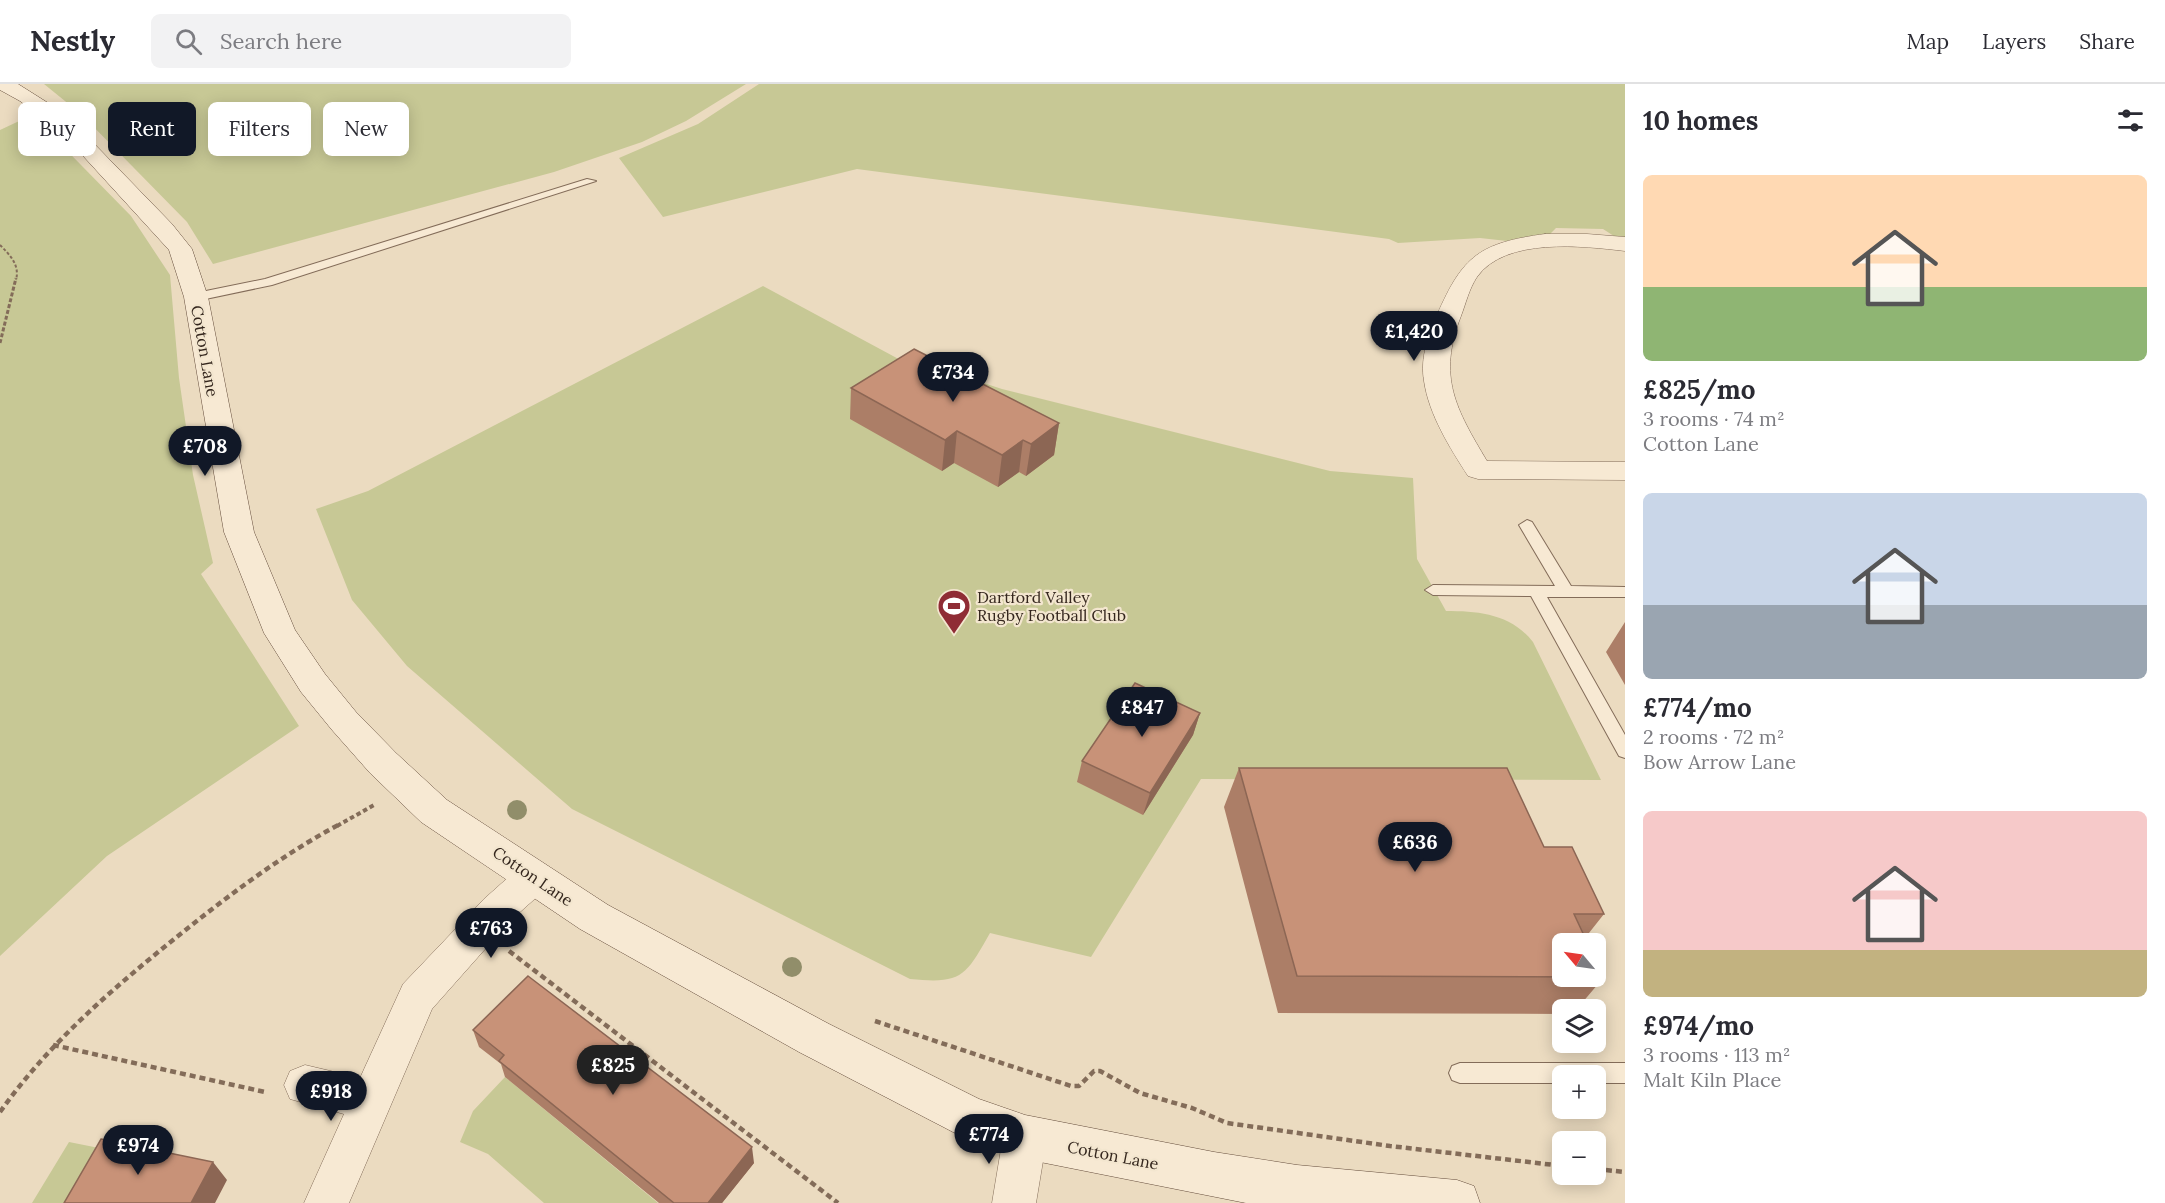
<!DOCTYPE html>
<html lang="en">
<head>
<meta charset="utf-8">
<style>
	body { margin:0; font-family:Lora,serif; background:#f2f2f3; color:#2b2b33; height:100vh; display:flex; flex-direction:column; font-size:22px; white-space:nowrap }
	* { box-sizing:border-box; margin:0 }
	p { font-size:20px; color:#7c7c81 }
	.icon { flex:none; width:33px; height:33px; fill:none; stroke:currentColor; stroke-width:2; stroke-linecap:round; stroke-linejoin:round }
	.map { position:relative; flex:1; overflow:hidden }
	.details { display:flex; flex-direction:column; background:#fff; width:540px }
	.details>* { flex:none }
	.top-card { position:absolute; left:18px; top:18px; width:570px; height:54px; display:flex; gap:12px }
	.needle { width:39px; rotate:299deg }
	.buttons { position:absolute; left:1552px; top:849px; display:grid; gap:12px }
	.buttons a { display:grid; place-items:center; width:54px; height:54px; border-radius:9px; background:#fff; box-shadow:0 3px 15px #0003; font-size:30px }
	.price { position:absolute; translate:-50% -51px; padding:0 14px; border-radius:21px; background:#111827; color:#fff; font-size:20px; line-height:39px; filter:drop-shadow(0 2px 3px #0008) }
	.price::after { content:''; position:absolute; left:50%; top:36px; width:18px; height:14px; margin-left:-9px; background:inherit; clip-path:polygon(0 0,100% 0,50% 100%) }
	.price.on { background:#222; color:#fff }
	ul { padding:0; list-style:none }
	li { display:grid; align-content:center; gap:12px; height:318px; padding:0 18px }
	li span { display:grid; place-items:center; height:186px; border-radius:9px; color:#555 }
	li>.icon { margin-inline-start:auto }
	span .icon { width:108px; height:108px; fill:#fffc; stroke-width:1 }
	li b { font-size:26px }
	h2 { display:flex; justify-content:space-between; align-items:center; height:72px; padding:0 18px; font-size:26px }
	.chip { padding:0 21px; border-radius:9px; background:#fff; box-shadow:0 3px 15px #0003; font-size:21px; line-height:54px }
	.chip.on { background:#111827; color:#fff }
	header { display:flex; align-items:center; gap:36px; box-sizing:border-box; height:84px; padding:0 30px; background:#fff; border-bottom:2px solid #e1e1e2 }
	header strong { font-size:28px }
	nav { display:flex; gap:33px; margin-inline-start:auto; font-size:21px }
	.search { width:420px; height:54px; background:#f2f2f3; display:flex; align-items:center; gap:15px; box-sizing:border-box; padding:0 21px; border-radius:9px; color:#7c7c81; font-size:22px }
	main { display:flex; flex:1; min-height:0 }
	.map>svg:first-child { display:block }
	.green { fill:#c7c895 }
	.lines { fill:none; stroke-linecap:round; stroke-linejoin:round }
	.service-casing { stroke:#836c59; stroke-width:2 }
	.minor-casing { stroke:#836c59; stroke-width:1 }
	.secondary-casing { stroke:#654d3c; stroke-width:1 }
	.path-far3 { stroke:#836c59; stroke-width:2; stroke-dasharray:3 2; stroke-linecap:butt }
	.path-far2 { stroke:#836c59; stroke-width:3; stroke-dasharray:4 2; stroke-linecap:butt }
	.path-far1 { stroke:#836c59; stroke-width:4; stroke-dasharray:4.5 3; stroke-linecap:butt }
	.path { stroke:#836c59; stroke-width:4.5; stroke-dasharray:6 4; stroke-linecap:butt }
	.service { fill:#f7e9d3; fill-rule:evenodd }
	.minor { fill:#f7e9d3; fill-rule:evenodd }
	.secondary { fill:#f7e9d3; fill-rule:evenodd }
	.tree { fill:#918e6a }
	.wall { fill:#ac7e67 }
	.shaded-wall { fill:#8c6654 }
	.building { fill:#c89278; stroke:#8c6654; stroke-width:1.5 }
	.labels { text-anchor:middle; stroke-width:4.5; stroke-linejoin:round; paint-order:stroke }
	.street-label { font-size:16px; fill:#34261d; stroke:#f3e6cf }
	.poi-label { font-size:16px; fill:#34261d; stroke:#f3e6cf; text-anchor:start }
</style>
</head>
<body>
<header>
<strong>Nestly</strong>
<div class="search"><svg class="icon" aria-label="search" viewBox="0 0 24 24"><circle cx="10" cy="10" r="6"/><path d="M15 15l6 6"/></svg>Search here</div>
<nav><a>Map</a><a>Layers</a><a>Share</a></nav>
</header>
<main>
<div class="map">
<svg width="1625" height="1119" viewBox="0 0 1625 1119">
	<rect width="100%" height="100%" fill="#ebdbc0"/>
	<path class="green" d="M44,0H746L686,37L642,58L554,88L213,180L187,138L81,30Z
		M759,0H1625V154H1617L1603,145L1556,144L1550,150L1507,157L1480,154L1398,159L1389,155L857,85L663,133L619,74L698,40Z
		M32,31L131,132L170,191L179,294L193,391L213,479L201,490L299,642L107,772L0,872V46Z
		M763,202L906,279L916,277L1002,305L1330,387L1413,394L1417,475L1446,527C1479,527 1511,530 1533,558L1601,696L1201,695L1091,873L990,849C965,893 962,900 910,895L572,725L407,582L352,516L316,425L368,407Z
		M505,993L658,1119H544L488,1070L460,1058L473,1027Z
		M69,1058L119,1068L93,1119H32Z"/>
	<g class="lines">
		<g class="service-casing">
			<path id="service" d="M587,95L596,97L272,201L196,217L190,213L196,209L265,195Z
				M1527,436L1532,438L1571,502L1625,503V513H1547L1625,651V674L1619,672L1531,512L1433,511L1425,506L1433,501L1555,502L1519,441Z
				M1460,979H1625V999H1596V992H1563V999H1460L1452,996L1449,989L1452,982Z"/>
		</g>
		<g class="minor-casing">
			<path id="minor" d="M1545,150H1587L1625,153V167C1583,162 1505,153 1477,193C1469,205 1466,219 1461,232C1437,293 1456,325 1487,377L1625,378V396L1478,395L1468,392C1450,364 1429,331 1424,297C1420,274 1428,252 1437,231C1463,171 1480,159 1545,150Z
				M534,777L547,782L552,793L547,804L510,837L432,925L349,1119H304L344,1030L290,1015L284,1001L290,987L305,981L360,994L403,900L484,815L521,782Z
				M1025,1032L1040,1038L1047,1053L1036,1119H992L1003,1053L1010,1038Z"/>
		</g>
		<g class="secondary-casing">
			<path id="secondary" d="M0,0H18L56,24L77,42L172,140L192,165L208,213L254,448L295,546L325,590L356,628L396,669L447,716L608,821L829,940L979,1015L1025,1031L1214,1068L1297,1081L1457,1096L1474,1102L1480,1119H1246L1025,1075L953,1048L799,968L580,845L421,738L370,689L332,646L301,608L264,549L224,448L184,213L169,166L63,50L20,17L0,6Z"/>
		</g>
		<path class="path-far3" d="M0,161C10,171 20,181 16,196"/>
		<path class="path-far2" d="M0,259L16,194"/>
		<path class="path-far1" d="M337,742L374,721"/>
		<path class="path" d="M509,867L838,1119
			M875,937L1071,1002H1079L1094,987H1100L1140,1009L1192,1024L1227,1039L1390,1062L1563,1082
			M53,961L265,1008
			M0,1028C49,959 112,905 178,852C229,811 282,771 340,740
			M1596,1085L1625,1088"/>
		<use href="#service" class="service"/>
		<use href="#minor" class="minor"/>
		<use href="#secondary" class="secondary"/>
	</g>
	<g class="tree">
		<circle cx="517" cy="726" r="10"/>
		<circle cx="792" cy="883" r="10"/>
	</g>
	<path class="wall" d="M851,304L1059,339L1054,371L1026,392L1019,388L998,403L954,379L942,387L850,335Z
		M1625,538V601L1606,568Z
		M1200,629L1193,651L1143,731L1077,698L1082,677Z
		M1239,684L1544,763L1604,830L1585,854L1604,893L1576,926H1563V930L1278,929L1224,723Z
		M473,946L754,1079L722,1119H659L505,993L501,980L479,963Z"/>
	<path class="shaded-wall" d="M1059,339L1054,371L1026,392L1031,360Z
		M957,347L954,379L942,387L945,356Z
		M1023,356L1019,388L998,403L1002,371Z
		M1200,629L1193,651L1143,731L1150,709Z
		M752,1063L754,1079L722,1119H708Z
		M213,1078L227,1096L215,1119H191Z"/>
	<path class="building" d="M914,265L1059,339L1031,360L1023,356L1002,371L957,347L945,356L851,304Z
		M1135,599L1200,629L1150,709L1082,677Z
		M1239,684H1507L1544,763H1572L1604,830H1574L1588,860H1563V892H1596V877L1604,893L1297,892Z
		M528,892L752,1063L708,1119H674L499,977L504,971L473,946Z
		M101,1055L213,1078L191,1119H64Z"/>
	<defs>
		<g id="stadium-pin" transform="scale(1.725)"><path d="M0 17L-7.5 6A9.5 9.5 0 1 1 7.5 6Z" fill="#8f2c35" stroke="#f3e6cf"/><path d="M0-5a6.5 5 0 1 0 0 10a6.5 5 0 1 0 0-10ZM-3.5-1.8h7v3.6h-7Z" fill="#fff"/></g>
	</defs>
	<g fill-rule="evenodd">
		<use href="#stadium-pin" x="954" y="522"/>
	</g>
	<g class="labels">
		<g class="street-label">
			<text transform="translate(205 267) rotate(80)" y="6">Cotton Lane</text>
			<text transform="translate(533 792) rotate(34)" y="6">Cotton Lane</text>
			<text transform="translate(1113 1071) rotate(11)" y="6">Cotton Lane</text>
		</g>
		<g class="poi-label">
			<text x="977" y="519">Dartford Valley<tspan x="977" dy="18">Rugby Football Club</tspan></text>
		</g>
	</g>
</svg>
<div class="buttons">
<a><svg class="needle" viewBox="-14 -14 28 28"><path d="M0-13l5 13h-10z" fill="#e53935"/><path d="M0 13l5-13h-10z" fill="#7c7c81"/></svg></a>
<a><svg class="icon" aria-label="layers" viewBox="0 0 24 24"><path d="M12 4l9 5-9 5-9-5zM3 14l9 5 9-5"/></svg></a>
<a>+</a>
<a>−</a>
</div>
<b class="price" style="left:1414px;top:278px">£1,420</b>
<b class="price" style="left:953px;top:319px">£734</b>
<b class="price" style="left:205px;top:393px">£708</b>
<b class="price" style="left:1142px;top:654px">£847</b>
<b class="price" style="left:1415px;top:789px">£636</b>
<b class="price" style="left:491px;top:875px">£763</b>
<b class="price on" style="left:613px;top:1012px">£825</b>
<b class="price" style="left:331px;top:1038px">£918</b>
<b class="price" style="left:989px;top:1081px">£774</b>
<b class="price" style="left:138px;top:1092px">£974</b>
<div class="top-card">
<a class="chip">Buy</a>
<a class="chip on">Rent</a>
<a class="chip">Filters</a>
<a class="chip">New</a>
</div>
</div>
<section class="details">
<h2>10 homes<svg class="icon" aria-label="filters" viewBox="0 0 24 24"><path d="M4 7h16M4 17h16"/><circle cx="9" cy="7" r="2"/><circle cx="15" cy="17" r="2"/></svg></h2>
<ul>
<li><span style="background:linear-gradient(#ffd9b3 60%,#8fb573 0)"><svg class="icon" aria-label="home" viewBox="0 0 24 24"><path d="M3 11l9-7 9 7M6 9v11h12V9"/></svg></span><div><b>£825/mo</b><p>3 rooms · 74 m²</p><p>Cotton Lane</p></div></li>
<li><span style="background:linear-gradient(#c9d6e8 60%,#9aa5b1 0)"><svg class="icon" aria-label="home" viewBox="0 0 24 24"><path d="M3 11l9-7 9 7M6 9v11h12V9"/></svg></span><div><b>£774/mo</b><p>2 rooms · 72 m²</p><p>Bow Arrow Lane</p></div></li>
<li><span style="background:linear-gradient(#f6c9c9 75%,#c2b280 0)"><svg class="icon" aria-label="home" viewBox="0 0 24 24"><path d="M3 11l9-7 9 7M6 9v11h12V9"/></svg></span><div><b>£974/mo</b><p>3 rooms · 113 m²</p><p>Malt Kiln Place</p></div></li>
</ul>
</section>
</main>
</body>
</html>
